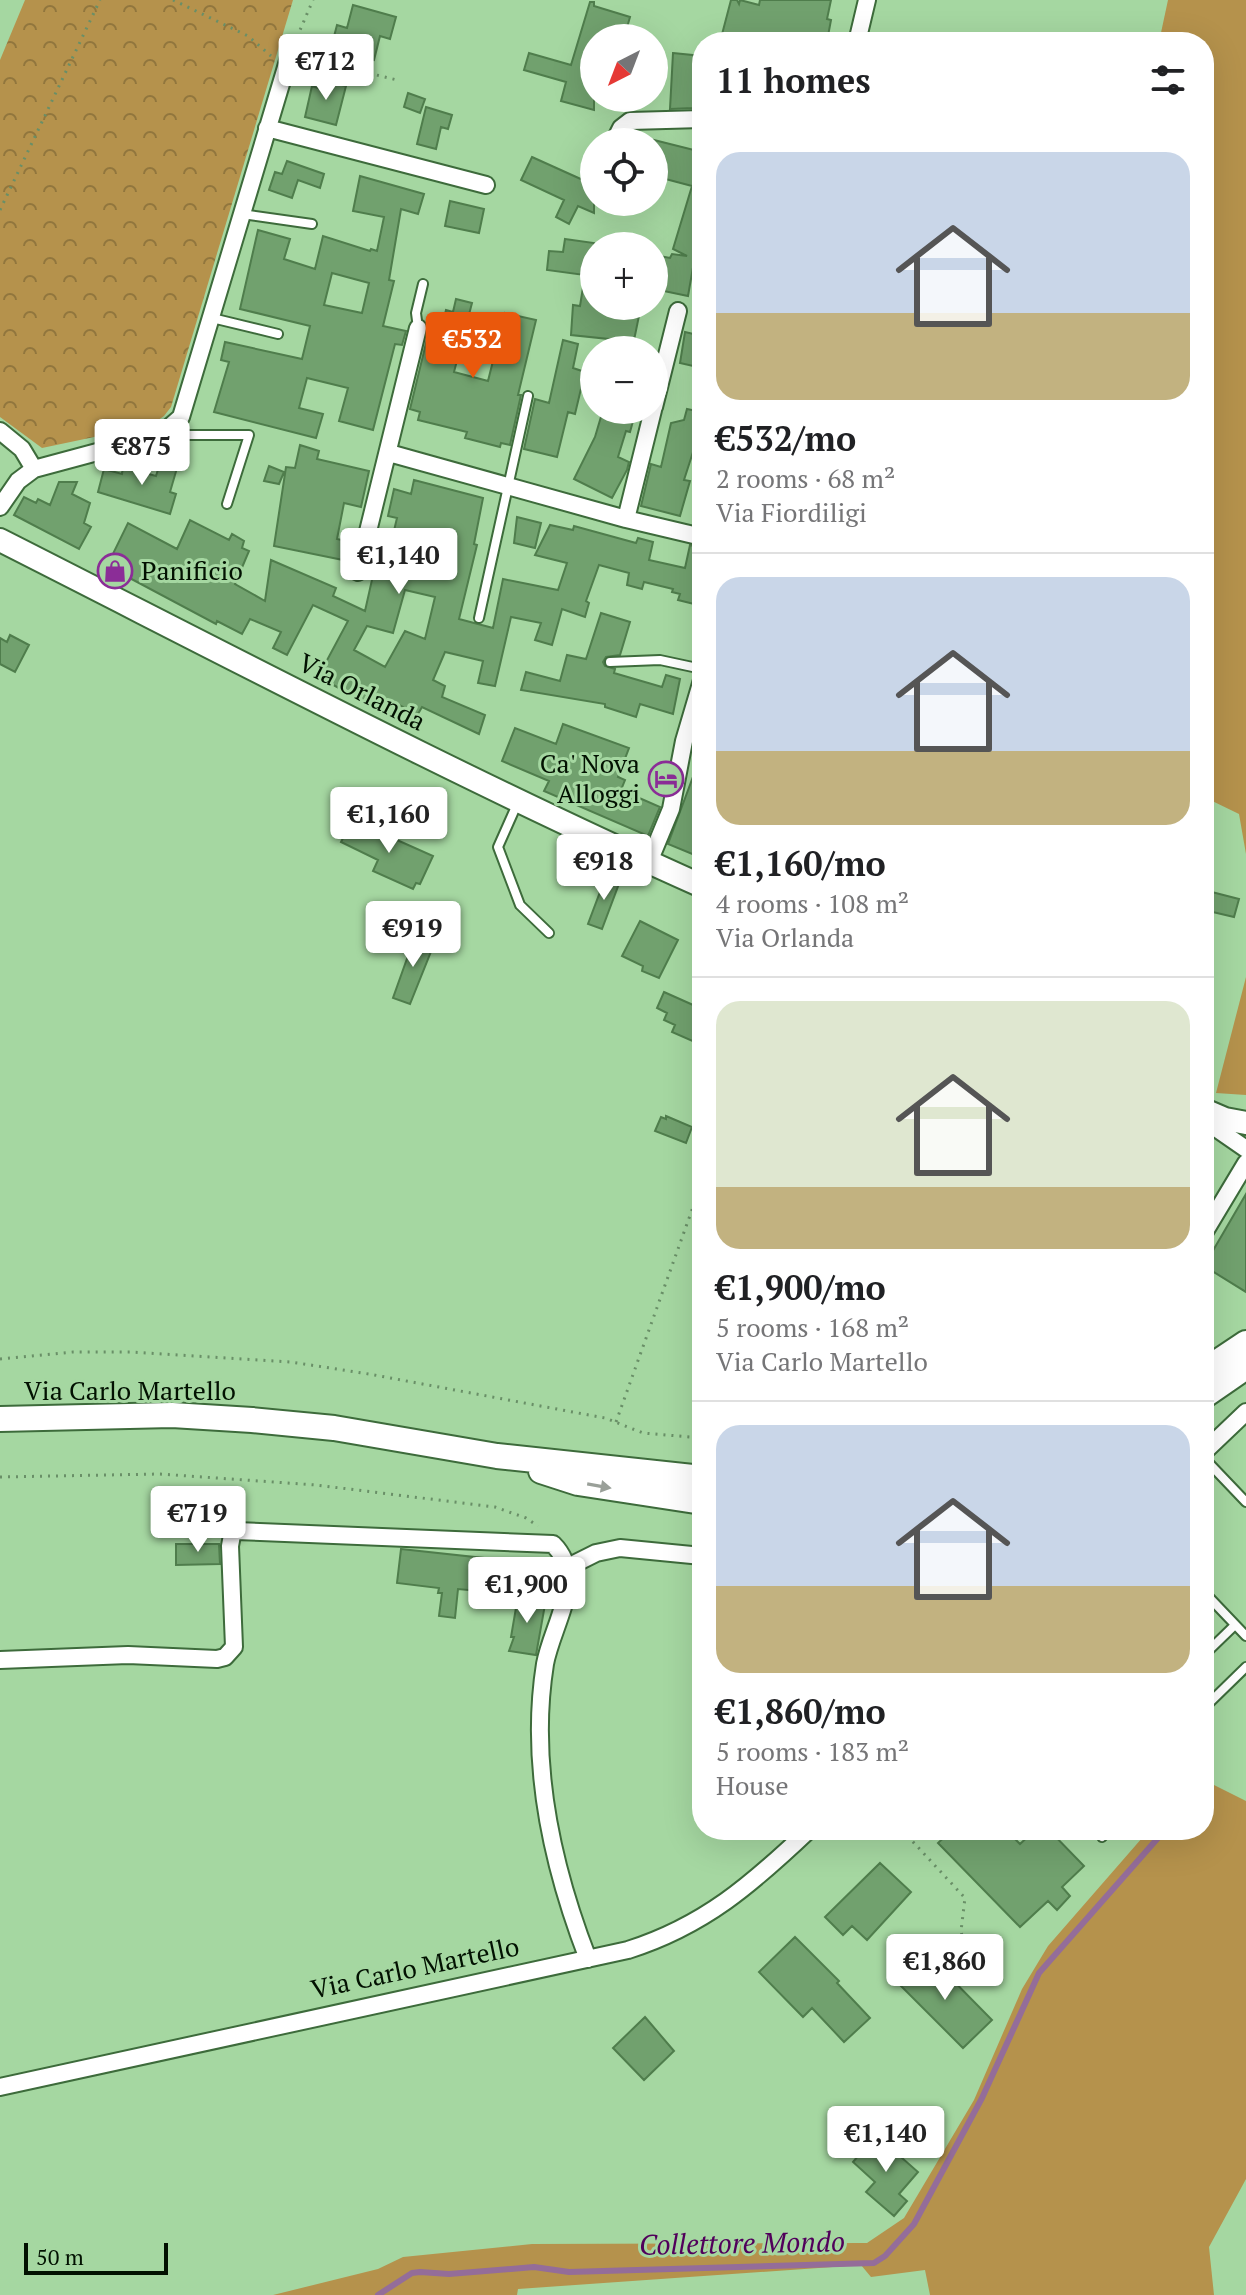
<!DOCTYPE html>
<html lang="en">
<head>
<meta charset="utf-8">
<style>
	body { margin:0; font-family:"PT Serif",serif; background:#f2f2f2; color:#202124; height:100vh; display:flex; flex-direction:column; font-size:30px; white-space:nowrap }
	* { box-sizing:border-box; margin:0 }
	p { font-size:26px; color:#757577 }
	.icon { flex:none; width:44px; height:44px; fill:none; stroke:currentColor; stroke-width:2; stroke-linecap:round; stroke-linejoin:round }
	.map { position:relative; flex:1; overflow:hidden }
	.panel { position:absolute; left:692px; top:32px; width:522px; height:1808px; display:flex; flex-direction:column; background:#fff; border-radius:32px; box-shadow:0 8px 32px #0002 }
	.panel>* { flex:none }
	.needle { width:52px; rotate:222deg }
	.fabs { position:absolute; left:580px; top:24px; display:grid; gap:16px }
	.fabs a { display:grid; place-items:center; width:88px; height:88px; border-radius:50%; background:#fff; box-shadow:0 8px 32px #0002; font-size:40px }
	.scale { position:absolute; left:24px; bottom:20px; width:144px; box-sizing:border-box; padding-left:8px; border:4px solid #021101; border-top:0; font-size:22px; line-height:28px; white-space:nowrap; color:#021101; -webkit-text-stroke:6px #a5d7a1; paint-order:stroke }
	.price { position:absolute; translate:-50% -68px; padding:0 18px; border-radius:8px; background:#fff; color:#222; font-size:26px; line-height:52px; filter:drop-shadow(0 2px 4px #0008) }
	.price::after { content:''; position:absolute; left:50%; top:48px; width:24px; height:18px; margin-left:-12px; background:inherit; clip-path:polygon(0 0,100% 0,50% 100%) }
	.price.active { background:#ea580c; color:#fff }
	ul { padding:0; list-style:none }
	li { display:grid; align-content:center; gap:16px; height:424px; padding:0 24px }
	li+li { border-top:2px solid #e0e0e0 }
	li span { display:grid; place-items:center; height:248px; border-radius:24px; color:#555 }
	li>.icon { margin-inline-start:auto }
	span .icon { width:144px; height:144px; fill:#fffc; stroke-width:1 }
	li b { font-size:34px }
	h2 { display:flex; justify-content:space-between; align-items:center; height:96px; padding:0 24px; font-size:34px }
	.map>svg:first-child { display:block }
	.green { fill:#b5924c }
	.forest { fill:url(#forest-crowns) }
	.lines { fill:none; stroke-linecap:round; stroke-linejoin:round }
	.stream { stroke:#946d99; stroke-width:6 }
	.building { fill:#71a16e; stroke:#4f7d4c; stroke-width:2; fill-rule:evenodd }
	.service-casing { stroke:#3d6b3b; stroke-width:12 }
	.minor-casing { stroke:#3d6b3b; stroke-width:20 }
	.secondary-casing { stroke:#3d6b3b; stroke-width:26 }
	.primary-casing { stroke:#3d6b3b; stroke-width:28 }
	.path { stroke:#698f67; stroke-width:3; stroke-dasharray:2 6; stroke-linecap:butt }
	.service { stroke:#fff; stroke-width:8 }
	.minor { stroke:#fff; stroke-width:16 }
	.secondary { stroke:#fff; stroke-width:22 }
	.primary { stroke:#fff; stroke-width:24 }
	.oneway { fill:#9aa099 }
	.labels { text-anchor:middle; stroke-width:6; stroke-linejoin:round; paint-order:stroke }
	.poi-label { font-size:26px; fill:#021101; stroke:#a5d7a1; text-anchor:start }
	.street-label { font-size:26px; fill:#021101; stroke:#a5d7a1 }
	.water-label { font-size:28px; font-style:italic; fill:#51005b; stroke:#a5d7a1 }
</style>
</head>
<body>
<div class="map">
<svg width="1246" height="2295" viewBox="0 0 1246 2295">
	<defs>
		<pattern id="forest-crowns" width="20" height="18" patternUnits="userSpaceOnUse" patternTransform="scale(2)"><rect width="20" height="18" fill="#b5924c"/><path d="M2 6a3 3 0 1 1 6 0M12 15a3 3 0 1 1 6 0" fill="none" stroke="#91763d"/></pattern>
	</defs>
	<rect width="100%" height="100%" fill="#a5d7a1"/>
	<path class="green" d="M1168,0H1246V854L1239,814L1204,797V42H1159Z
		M1246,977V1095L1216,1093Z
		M1204,1780L1246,1801V2179L1209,2247L1214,2295H930L925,2270L871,2277L861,2265L518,2289L517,2295H273L378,2269L403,2257L532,2244L867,2243L904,2218L974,2100L1022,1989L1048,1946L1149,1830H1204Z"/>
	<path class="forest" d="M25,0H293L171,407L164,416L151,425L42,448L0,417V60Z"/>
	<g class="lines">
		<path class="stream" d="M378,2295L412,2273L420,2272L449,2274L534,2267L569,2272L874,2263L885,2256L914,2224L982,2098L1039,1973L1165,1830"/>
	</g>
	<path class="building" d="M731,0H737L739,4L740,0L759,5L760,0H831L827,19L831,20L828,36L821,34L819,42H769L738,35L739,42H720Z
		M590,2H594V6L630,17L624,38H594V110L561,101L566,82L524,70L529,53L571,65Z
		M353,5L396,17L390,39L380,36L374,60L331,48L337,25L347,28Z
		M673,53L702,56V103H693V108L670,109Z
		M320,80L346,86L336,125L305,117L312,86L318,88Z
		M408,93L425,99L420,113L404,107Z
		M426,107L452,115L448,129L441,127L436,149L417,144Z
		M654,140L702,152V240L698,239L688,296L654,289V255L670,258L672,254L687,256L673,249L692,186L654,176Z
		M532,157L594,185V213L578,206L569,224L556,217L564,200L521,180Z
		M287,161L324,174L320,188L298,180L292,198L269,190L275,172L282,174Z
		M360,176L424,194L418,214L401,209L389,280L394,281L383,326L406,331L402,345L395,344L373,430L339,421L348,388L307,378L299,408L323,414L316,438L214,412L229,362L221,360L225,342L302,359L310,326L240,309L258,230L290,239L284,259L315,269L323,236L370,251L371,249L377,251L384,217L353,211ZM332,273L369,283L362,313L324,305Z
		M450,201L484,209L479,233L445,226Z
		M565,239L594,243V306H641L632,350H616L618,340L571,335L573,305L580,306L585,275L547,270L549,251L563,252Z
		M456,299L472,303L454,372L488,381L505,313L536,320L518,395H521L510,445L501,443L500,447L465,438L467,432L418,420L420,412L410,409L428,335L439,338L446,310L453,312Z
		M685,332L702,336V368L680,363Z
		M563,340L578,344L573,368L585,372L575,414L568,412L557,457L524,449L535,399L549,403Z
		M687,409L702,412V441L700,451L694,449L684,480L690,481L680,516L641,506L651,464L661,467L671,423L684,420Z
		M603,410H636L630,432L626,431L618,457L629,462L627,470L612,498L574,479L595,437Z
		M300,445L319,451L317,459L369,471L361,507L344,503L337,539L351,542L348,561L274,546L286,467L295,468Z
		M160,463L177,468L170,492L176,494L170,514L98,492L104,469L122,474L123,467L156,476Z
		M269,466L284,472L279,484L264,481Z
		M414,480L483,498L474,544L477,545L459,619L493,628L503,579L558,590L567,563L535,555L550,525L573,530L574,526L636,543L638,538L653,542L649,560L685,568L690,545L702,548V606L678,600L680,594L672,592L673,589L644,582L642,589L627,585L629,573L599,565L586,601L589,603L585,617L562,609L552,645L535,640L541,623L511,617L495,686L478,683L483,661L445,652L433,680L445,686L442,697L485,715L479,734L422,707L418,714L382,697L377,708L318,677L348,621L313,605L287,655L273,648L281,632L250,619L242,634L217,621L216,624L107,566L128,523L177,549L190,520L229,540L232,534L244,541L242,548L249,551L235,584L265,601L271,560L336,588L333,596L365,611L378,553L388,556L397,518L388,516L394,489L411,494ZM405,590L435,597L425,639L405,631L385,667L354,650L367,626L393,633Z
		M59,482H77L72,494L90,503L84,523L91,527L79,549L14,515L24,497L36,503L38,499L50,505Z
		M517,517L541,523L535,548L514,543Z
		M601,613L630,622L620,655L606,657L603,662L605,666L615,669L614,673L662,687L666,675L680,679L673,714L640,704L636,717L605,707V704L521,690L526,672L560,681L567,655L586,659Z
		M10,635L29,645L15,672L0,664V638L7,642Z
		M563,724L629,748L618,777L625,780L621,790L660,807L648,836L544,791L549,781L502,761L515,728L556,744Z
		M700,758H702V858L668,844Z
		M352,820L433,856L420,884L416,883L413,889L373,871L378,860L341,842Z
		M606,876L620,881L602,929L588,924Z
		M1204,890L1239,899L1234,917L1204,910Z
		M640,921L678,940L659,978L642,971L643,966L622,956Z
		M413,936L434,944L410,1004L393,998L409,953L406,952Z
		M664,992L702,1009V1032L697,1043L672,1032L675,1025L664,1020L667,1013L657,1008Z
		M666,1116L692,1127L686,1143L655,1131L661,1117L666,1119Z
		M1246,1194V1292L1204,1266Z
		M176,1544H219L220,1564L176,1565Z
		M401,1549L502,1560L500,1593L458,1589L455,1618L439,1616L442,1593H438L439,1588L397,1583Z
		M518,1596L546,1599L536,1655L509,1651L514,1637H511Z
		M952,1830H1006L1020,1844L1035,1830H1049L1084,1866L1062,1887L1070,1896L1057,1910L1048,1901L1020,1927L938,1843Z
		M880,1863L911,1892L867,1940L852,1926L843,1935L825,1917Z
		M795,1937L839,1981L837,1983L870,2018L844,2042L812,2008L803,2017L759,1972Z
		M928,1955L992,2020L963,2048L899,1984Z
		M645,2017L674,2051L644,2080L613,2048Z
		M876,2135L918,2172L899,2194L907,2201L894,2216L866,2192L875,2182L853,2162Z"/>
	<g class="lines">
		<g class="service-casing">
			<path id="service" d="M242,214L312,224
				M212,318L278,334
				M418,328L416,313L423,284
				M174,425L184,435H249L227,504
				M479,618L528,396
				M610,662L660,660L702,669
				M518,802L498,847L520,905L549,933
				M1204,1065V1068
				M1204,1458L1246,1502
				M1204,1592L1246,1636
				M1204,1655L1235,1625
				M1204,1708L1246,1667
				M1102,1837L1107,1830"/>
		</g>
		<g class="minor-casing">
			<path id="minor" d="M857,42L867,0
				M267,128L486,185
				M614,142L621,128L630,121L702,119
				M654,407L678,311
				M0,431L22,449L34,469
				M389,453L626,519L702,537
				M0,507L18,481L34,469L153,437L165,431L181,417L290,54
				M626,519L653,410
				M358,572L418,328
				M649,862L671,809L684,741L702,680
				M1204,1120L1246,1149
				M1204,1233L1246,1163
				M1204,1452L1246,1412
				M568,1567L596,1553L620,1548L702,1556
				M0,1660L128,1655L217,1659L225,1657L234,1647L230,1546L232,1535L236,1531L553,1544C587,1578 552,1625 545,1664C529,1764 552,1866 588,1959
				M0,2087L628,1950C704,1926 752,1884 809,1830"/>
		</g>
		<g class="secondary-casing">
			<path id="secondary" d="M0,540C233,658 464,780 702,886
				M1204,1110L1225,1119L1246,1123"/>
		</g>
		<g class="primary-casing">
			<path id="primary" d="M1204,1371L1246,1343
				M1204,1396L1246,1367
				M0,1419L172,1415L252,1420L334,1428L497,1456L702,1478
				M541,1471L578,1483L702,1502"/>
		</g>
		<path class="path" d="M173,0L248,36L271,56
			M297,37L313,0
			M307,58L397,80
			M0,210L100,0
			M694,906L702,910
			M0,1359L73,1352H131L291,1362L369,1374L605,1418L643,1433L702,1438
			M616,1422L702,1182
			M0,1477L160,1474L316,1485L495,1507L526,1518L538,1526
			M902,1830L965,1898L961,1931L972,1981"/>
		<use href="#service" class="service"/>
		<use href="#minor" class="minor"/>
		<use href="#secondary" class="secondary"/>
		<use href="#primary" class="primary"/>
	</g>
	<defs><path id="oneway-solid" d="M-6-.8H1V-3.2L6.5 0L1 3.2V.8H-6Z" transform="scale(2)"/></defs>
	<use class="oneway" href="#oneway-solid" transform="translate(599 1486) rotate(10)"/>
	<defs>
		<g id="shop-ring" transform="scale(1.8)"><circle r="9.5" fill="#a5d7a1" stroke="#8b2d97" stroke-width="1.5"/><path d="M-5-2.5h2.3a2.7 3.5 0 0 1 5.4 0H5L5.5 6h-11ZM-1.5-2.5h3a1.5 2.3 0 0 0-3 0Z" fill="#8b2d97"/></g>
		<g id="hotel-ring" transform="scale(1.8)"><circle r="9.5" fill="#a5d7a1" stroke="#8b2d97" stroke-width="1.5"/><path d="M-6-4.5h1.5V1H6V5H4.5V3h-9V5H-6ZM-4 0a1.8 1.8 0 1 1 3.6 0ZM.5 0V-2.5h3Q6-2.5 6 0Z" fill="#8b2d97"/></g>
	</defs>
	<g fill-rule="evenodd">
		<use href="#shop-ring" x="115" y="571"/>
		<use href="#hotel-ring" x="666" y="779"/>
	</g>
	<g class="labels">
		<g class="poi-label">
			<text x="141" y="580">Panificio</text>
			<text x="640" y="773" text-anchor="end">Ca' Nova<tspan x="640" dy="30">Alloggi</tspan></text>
		</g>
		<g class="street-label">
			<text transform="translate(362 692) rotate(27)" y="9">Via Orlanda</text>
			<text x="130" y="1400">Via Carlo Martello</text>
			<text transform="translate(415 1968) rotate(-12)" y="9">Via Carlo Martello</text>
		</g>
		<g class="water-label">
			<text transform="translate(742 2243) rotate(-1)" y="10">Collettore Mondo</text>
		</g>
	</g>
</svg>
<div class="fabs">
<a><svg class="needle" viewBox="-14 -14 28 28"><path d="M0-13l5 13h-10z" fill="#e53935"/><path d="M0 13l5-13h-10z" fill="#757577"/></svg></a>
<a><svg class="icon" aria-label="locate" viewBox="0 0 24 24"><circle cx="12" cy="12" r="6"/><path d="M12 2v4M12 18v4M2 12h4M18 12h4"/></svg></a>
<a>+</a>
<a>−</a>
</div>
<div class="scale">50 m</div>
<b class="price" style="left:326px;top:102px">€712</b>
<b class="price active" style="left:473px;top:380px">€532</b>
<b class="price" style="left:142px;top:487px">€875</b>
<b class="price" style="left:399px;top:596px">€1,140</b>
<b class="price" style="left:389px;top:855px">€1,160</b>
<b class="price" style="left:604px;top:902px">€918</b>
<b class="price" style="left:413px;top:969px">€919</b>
<b class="price" style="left:198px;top:1554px">€719</b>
<b class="price" style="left:527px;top:1625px">€1,900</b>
<b class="price" style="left:945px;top:2002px">€1,860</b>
<b class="price" style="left:886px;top:2174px">€1,140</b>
<section class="panel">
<h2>11 homes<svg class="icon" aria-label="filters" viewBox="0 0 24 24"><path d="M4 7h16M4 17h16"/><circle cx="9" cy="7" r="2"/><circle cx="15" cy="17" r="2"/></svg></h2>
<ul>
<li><span style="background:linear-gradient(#c9d6e8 65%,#c2b280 0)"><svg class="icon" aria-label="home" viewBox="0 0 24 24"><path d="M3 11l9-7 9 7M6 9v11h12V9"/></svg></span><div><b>€532/mo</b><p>2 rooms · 68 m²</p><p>Via Fiordiligi</p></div></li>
<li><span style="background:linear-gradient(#c9d6e8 70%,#c2b280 0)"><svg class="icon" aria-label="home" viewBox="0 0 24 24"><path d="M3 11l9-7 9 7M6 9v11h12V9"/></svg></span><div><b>€1,160/mo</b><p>4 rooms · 108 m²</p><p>Via Orlanda</p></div></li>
<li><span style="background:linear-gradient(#dfe7d0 75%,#c2b280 0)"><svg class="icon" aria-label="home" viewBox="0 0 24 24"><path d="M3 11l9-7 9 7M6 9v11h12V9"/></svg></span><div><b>€1,900/mo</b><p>5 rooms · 168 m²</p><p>Via Carlo Martello</p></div></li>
<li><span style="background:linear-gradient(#c9d6e8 65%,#c2b280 0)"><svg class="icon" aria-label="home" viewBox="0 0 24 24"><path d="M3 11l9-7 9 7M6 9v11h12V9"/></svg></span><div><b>€1,860/mo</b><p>5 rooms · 183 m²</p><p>House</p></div></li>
</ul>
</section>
</div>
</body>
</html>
